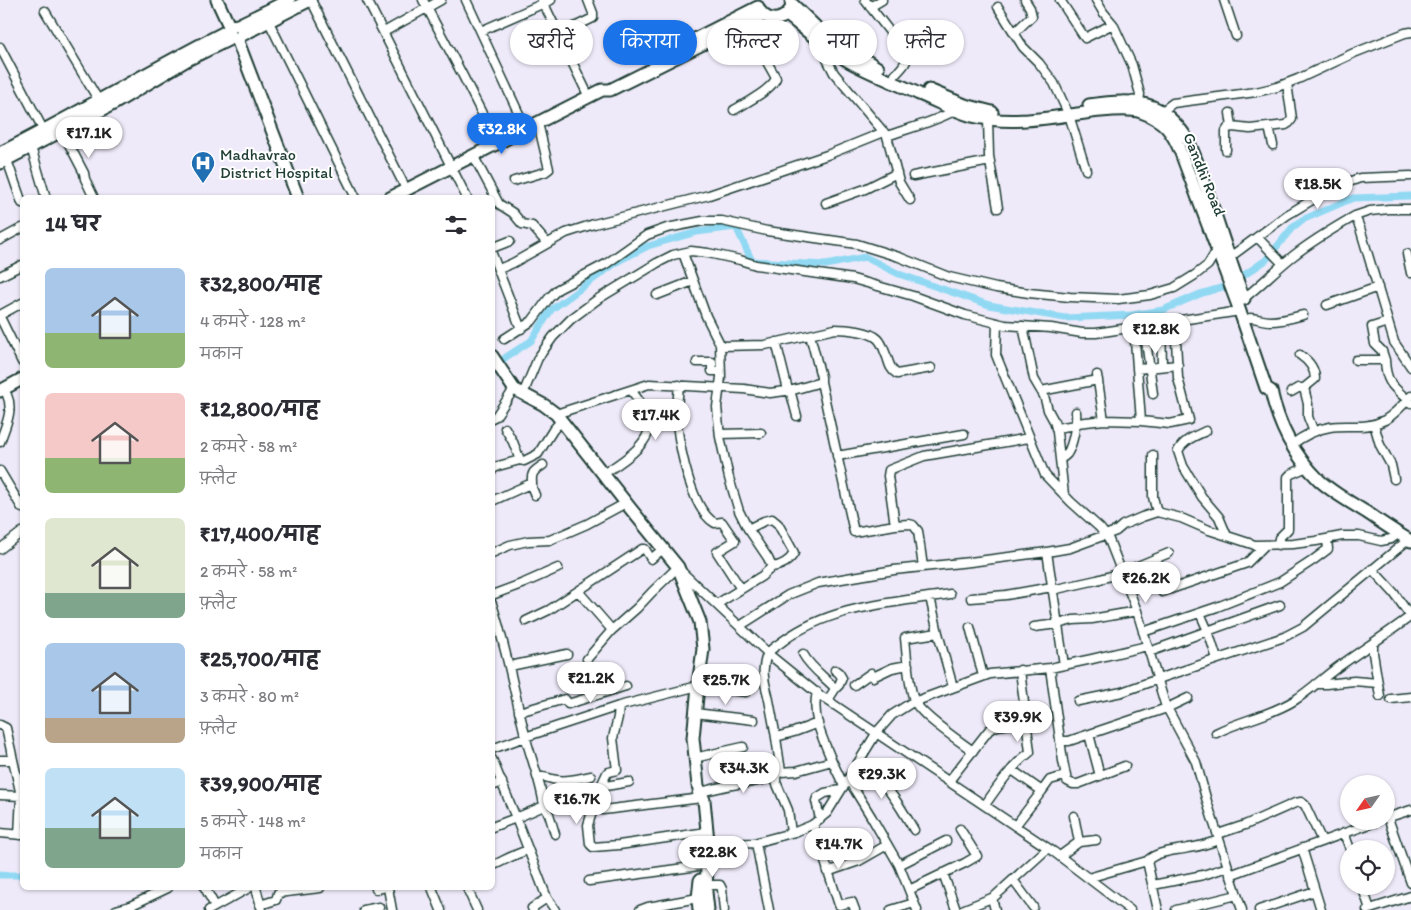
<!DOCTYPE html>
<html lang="hi">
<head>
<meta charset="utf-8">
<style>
	body { margin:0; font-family:Itim,"Playpen Sans Deva",sans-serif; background:#f7f7f7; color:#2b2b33; height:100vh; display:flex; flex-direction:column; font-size:19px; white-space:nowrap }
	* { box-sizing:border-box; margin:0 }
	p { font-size:16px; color:#7c7c81 }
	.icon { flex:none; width:28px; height:28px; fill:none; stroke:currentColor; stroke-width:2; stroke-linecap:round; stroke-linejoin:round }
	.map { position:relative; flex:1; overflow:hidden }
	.drawer { position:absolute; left:20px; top:195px; width:475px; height:695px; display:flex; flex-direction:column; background:#fff; border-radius:8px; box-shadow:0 1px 4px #0004 }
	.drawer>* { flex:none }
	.guide { position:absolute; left:510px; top:20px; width:475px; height:45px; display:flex; gap:10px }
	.needle { width:32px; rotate:236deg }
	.buttons { position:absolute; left:1340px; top:775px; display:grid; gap:10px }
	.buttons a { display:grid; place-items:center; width:55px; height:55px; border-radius:50%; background:#fff; box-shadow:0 1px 4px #0004; font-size:25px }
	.price { position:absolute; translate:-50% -42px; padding:0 11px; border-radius:18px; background:#fff; color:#222; font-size:16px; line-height:32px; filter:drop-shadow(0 1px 2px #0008) }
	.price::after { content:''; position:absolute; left:50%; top:30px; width:15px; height:11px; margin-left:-8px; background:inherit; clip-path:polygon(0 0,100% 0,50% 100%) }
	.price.on { background:#1a73e8; color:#fff }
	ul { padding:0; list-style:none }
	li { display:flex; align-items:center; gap:15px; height:125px; padding:0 25px }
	li span { display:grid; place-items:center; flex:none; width:140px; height:100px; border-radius:8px; color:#555 }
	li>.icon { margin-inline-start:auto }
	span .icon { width:60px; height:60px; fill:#fffc; stroke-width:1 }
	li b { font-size:21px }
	h2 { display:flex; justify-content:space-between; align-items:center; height:60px; padding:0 25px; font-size:21px }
	.chip { padding:0 18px; border-radius:22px; background:#fff; box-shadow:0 1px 4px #0004; font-size:18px; line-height:45px }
	.chip.on { background:#1a73e8; color:#fff }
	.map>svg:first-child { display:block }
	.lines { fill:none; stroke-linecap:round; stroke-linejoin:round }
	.canal { stroke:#91d9f3; stroke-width:7 }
	.street-casing { stroke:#1f3d34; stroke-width:11 }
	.secondary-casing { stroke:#1f3d34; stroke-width:15 }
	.street { stroke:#fff; stroke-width:8 }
	.secondary { stroke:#fff; stroke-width:11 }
	.labels { text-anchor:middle; stroke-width:4; stroke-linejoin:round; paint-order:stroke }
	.poi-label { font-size:16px; fill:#1f3d34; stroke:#fff; text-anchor:start }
	.street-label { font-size:16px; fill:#1f3d34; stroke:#fff }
</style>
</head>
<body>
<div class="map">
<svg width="1411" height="910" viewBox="0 0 1411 910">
	<rect width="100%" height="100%" fill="#efeaf9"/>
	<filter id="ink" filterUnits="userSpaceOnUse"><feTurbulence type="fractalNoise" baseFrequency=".02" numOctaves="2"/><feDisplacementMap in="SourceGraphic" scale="10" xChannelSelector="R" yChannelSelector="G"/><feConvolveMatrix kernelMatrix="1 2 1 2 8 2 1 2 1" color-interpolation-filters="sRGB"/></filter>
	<g filter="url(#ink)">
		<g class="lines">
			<path class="canal" d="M1240,278L1266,260L1292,228L1302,220L1353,198L1411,196
				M492,371L506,357L531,341L551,310L620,260L648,246L697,232L736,227L752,261L826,265L865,257L899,274L989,305L1065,318L1132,315L1163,310L1200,294L1223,287
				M0,875H22"/>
			<g class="street-casing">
				<path id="street" d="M311,0L406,189
					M367,0L467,198
					M423,0L463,76L497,143
					M466,0L526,129
					M542,0L589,97
					M865,0L907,54C909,62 900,69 895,75
					M1060,0L1085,38L1113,24
					M1096,0L1103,12L1113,24L1132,65L1140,94L1139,103
					M1224,0L1236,36
					M870,7L882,0
					M998,7L1023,47L1039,63L1054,83L1069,115L1086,170
					M45,11L99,101
					M269,22L356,198
					M481,31L551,0
					M384,32L441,0
					M1014,33L1032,16L1030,8L1025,0
					M558,35L593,18V13L588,0
					M818,42L834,73L887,136L899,182L910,200
					M0,47L45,133
					M734,110C745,103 772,90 776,78L745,23
					M1162,113L1165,109L1173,103L1256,92L1277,87L1298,79L1354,53L1405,33L1411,32
					M1230,113L1232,127
					M988,119L989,156L998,208
					M1269,127L1273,145
					M62,131L84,173L85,179L94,198
					M887,136C910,128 934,122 956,110
					M31,147L46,198
					M1226,150V131L1228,128L1232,127L1250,129L1286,125L1289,123L1292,119L1287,83
					M473,155L499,204L513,213L522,224L532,226L547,243
					M7,160L22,203
					M913,176L990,161
					M514,181L545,172L549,169L538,123
					M826,203L865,189L897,173
					M1411,209H1389L1370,211L1355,216L1360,228L1394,342L1411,367
					M1257,237L1283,264
					M0,240L22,228
					M492,248L510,241
					M683,253L706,316L720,344L721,377L717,407L720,437L729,478L739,511L747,527L768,558L772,567L762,576L717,604
					M492,254L521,329
					M1407,254L1411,273
					M1230,257L1287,215L1332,188L1360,178L1411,176
					M499,269L513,263L566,233L594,224L709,195L827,155L884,132
					M0,276L22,265
					M657,295L693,281
					M1243,299C1261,285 1276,269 1293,256C1312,241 1334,228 1355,216
					M1327,305L1378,287
					M0,315L22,303
					M0,317L22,362
					M1250,318C1257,318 1263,321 1270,321C1282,321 1292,318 1303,315
					M997,323L996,355L1045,475L1071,502L1100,528L1109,540L1137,611L1165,704L1196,762L1208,805L1242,910
					M1161,323L1162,366
					M1144,325L1153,394
					M1023,326L1034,379L1044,396L1048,410L1054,421L1057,432L1064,495
					M1134,327L1141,421
					M810,335L821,377V382L854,532L895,525L909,524L913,525L918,531L923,567
					M504,339L532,321L549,298L558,289L606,264L647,235L667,228L703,221H722L767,231L857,244L899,257L949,277L996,288L1029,293L1070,297L1118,299L1150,295L1174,288L1195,275L1208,265L1217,250
					M776,342L788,390
					M721,346L765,345L835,329C846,329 870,331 878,339C883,344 884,351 887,357C889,363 890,370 897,374L931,368
					M1300,355C1309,361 1315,368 1315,379L1304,388L1308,404V417L1314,432
					M1356,360H1385C1386,385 1394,387 1411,403
					M1385,360L1382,351L1375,344L1372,327L1388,322
					M697,362H712V371H720
					M1137,369L1178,365
					M679,385C678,398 676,411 677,424C680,449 692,511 715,523L722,522L735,541L717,552L741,589
					M790,390L797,416
					M1041,391L1098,380
					M1291,392L1298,388H1304
					M523,394L538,358L553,337L571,319L598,299L657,263L673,255L691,251L708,253L740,260L756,265L853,279L913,296L965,315L1005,325L1051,328L1082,333H1096L1240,311
					M556,414L649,384L744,389L770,393L793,390L821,382
					M492,418L496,416L514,389
					M1104,420L1141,421L1170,424L1189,420L1178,378L1175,321
					M1077,423L1104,420L1097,375
					M1374,424L1380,445L1391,465L1394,479
					M505,428L513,442L520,460L524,461L538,454L553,430L561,421
					M1056,428L1076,425
					M1206,431C1195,436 1184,440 1178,451L1183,466L1202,497L1219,517L1227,536
					M720,434L761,433
					M0,442C5,427 14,410 7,395
					M1291,445C1302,437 1316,429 1330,427C1350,424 1365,430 1385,420C1395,414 1403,405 1411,396
					M1153,455V497L1157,512L1181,518L1209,530L1255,545L1293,544L1316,541L1342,536H1359L1381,541L1391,539L1398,534
					M837,456L964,434
					M1060,459C1063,458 1065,456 1067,454C1073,445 1077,422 1076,412
					M492,470L498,466L520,460
					M0,471L22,508
					M603,474C620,463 658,441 648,416C646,409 636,397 631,390
					M532,483V488L535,495
					M492,501L532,483C531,472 534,471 543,465
					M895,525L888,476L889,470L924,456L1029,438
					M748,529L764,521L772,519L778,524L794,553C790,561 781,566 772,567
					M1278,545L1279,538L1288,529V477L1291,474L1307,467
					M0,549L22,532
					M492,553L510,545L528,541L550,540L587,524L626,503
					M1372,569L1394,593L1411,617
					M682,572L771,656L818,694L1054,852L1130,910
					M1052,590L1097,580L1121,573L1169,553
					M578,591L612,630
					M1162,592L1247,563L1264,546
					M492,595L524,583L558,568
					M930,597L938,633
					M971,598L1006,595L1052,587
					M492,604C506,647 514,691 525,735C531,759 541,782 544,806L516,818L492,759
					M1200,613L1208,631L1217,659
					M526,621L549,610L642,549H645L651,559L664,548
					M740,626L788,595L818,583L894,570L970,562L1047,552
					M970,627L983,676
					M1034,627L1058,624L1073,620L1092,619L1137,611
					M1143,632L1217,607L1280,582L1312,561L1328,549L1327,539
					M1373,643V653L1380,696
					M1149,652L1280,605
					M803,654C810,667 823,676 834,687L835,689L828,700
					M587,659L612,630L637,608L652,592L678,567
					M1064,665L1047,552L1070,548L1116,531L1123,525L1142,517L1157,512
					M510,666L567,654
					M1050,668L1063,761L1067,781L1073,784H1078L1125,766
					M835,670L839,673L842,678L839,685L835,689
					M1316,684H1326L1354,681L1378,683
					M854,685L871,673L873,677L892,668L908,665
					M953,687L938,633L905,638C907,656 908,684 914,700C920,715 958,740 973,751
					M817,692C811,717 823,739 832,761L796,771L781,772C778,748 774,724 769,700C767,689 762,679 764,667C766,650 771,650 783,641C831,605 894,603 950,594
					M1391,699L1411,697
					M1078,701L1122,692L1158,679L1284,637L1303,627L1408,540
					M619,706L618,717L613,738L617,770L609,772L607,773L599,790L588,825L590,844L593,847L619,845L700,833
					M519,712L565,699L568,704L626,686
					M695,713L754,720
					M0,725L6,728L21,796L19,835
					M1216,733C1241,720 1270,716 1295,700C1310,690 1323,678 1338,667C1362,650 1387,634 1411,616
					M776,737L794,732L818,723
					M1090,738L1100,776
					M1060,741H1069L1167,708L1188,698
					M492,749L525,737L619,706L698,686L746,692
					M694,758L743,747
					M0,760H13
					M832,761L844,786
					M859,762C884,779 899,804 914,830
					M1012,770L1042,791L1015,826
					M776,775V782L788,810L791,833
					M537,777C548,776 548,779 557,780C568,782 580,778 591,776
					M848,779L872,818L899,865L917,910
					M949,781L989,730L997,726L1026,722
					M492,786L502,782
					M1042,791L1050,780L1065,776
					M697,793C709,790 720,787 732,785C750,782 765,782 781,772
					M0,795L21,796
					M985,805C998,786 1012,766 1030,752L1020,670
					M594,808H601L603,810L702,798
					M1386,818L1411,810
					M1388,818L1411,883
					M820,819L816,801L817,798L825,793L841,790
					M813,824L839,905L852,902L855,910
					M492,827L516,818L547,898L532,908L533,910
					M0,833L22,835
					M1344,833L1350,849
					M555,834L549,814L544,806L600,787L629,782
					M1218,834L1245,825L1295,803L1301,802L1305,805L1322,841
					M1079,842L1096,840
					M756,843L769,910
					M701,845L754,843L795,832L812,825L827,813L877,732L892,715L911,703L990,674L1050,668L1092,659L1147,646
					M1302,848L1321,910
					M1060,856L1079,842L1074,816
					M1147,861C1157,851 1175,851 1188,848C1199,847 1209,843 1219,840
					M899,865L946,841
					M492,866C505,860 515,854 528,850
					M827,872L859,861L887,845
					M943,873L956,910
					M1230,875L1378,821
					M1088,878L1147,861L1158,910
					M1013,880L1033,907
					M589,881L699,866
					M1153,885L1203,875L1228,867
					M1362,886L1370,909
					M706,887L713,885H720L722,889L724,910
					M205,888L215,906
					M256,888L262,910
					M388,888L392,910
					M432,888L441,910
					M467,888L477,910
					M376,889L382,888
					M909,890L965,863L977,856L960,829
					M547,898L555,910
					M992,898L995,910
					M260,905L276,900L278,893L320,888
					M116,910L130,906L168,888
					M209,910L249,888
					M364,910L379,907
					M640,910L648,907L698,898
					M891,910L914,903
					M962,910L994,897L1048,848
					M1176,910L1237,895
					M1259,910L1315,891
					M1367,910L1411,896"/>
			</g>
			<g class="secondary-casing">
				<path id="secondary" d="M217,0L230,28
					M791,3L818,29L878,68
					M760,11C768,22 782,22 790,10
					M787,15C807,31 827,49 850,62C872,74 896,83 919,94C936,101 954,111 972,116C1012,126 1052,117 1092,112C1105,111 1128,107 1141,112C1164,120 1172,131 1181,153L1237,303L1266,388L1271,391C1279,426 1293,454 1319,480C1333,493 1350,502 1366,512C1381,522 1395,532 1411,541
					M238,25L242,28V35L239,38H232L229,32L232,26L238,25L289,0
					M242,35L310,0
					M697,38L758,7
					M237,39L298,198
					M929,90L965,105L992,112
					M1089,105C1110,102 1134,99 1153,107C1166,112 1182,129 1188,141C1196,156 1200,172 1206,188C1219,225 1230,262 1244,299
					M0,153C77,114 152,69 229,30
					M0,163L115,103L187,60L232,38
					M390,198L602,90H610L745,23L763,16
					M492,356L514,389L544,405L556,414L630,508L678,567L700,622L703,649L698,686L693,738L698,786L704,800L708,841L706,892L708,910
					M0,391L22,379
					M699,910L698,898L700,880"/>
			</g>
			<use href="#street" class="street"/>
			<use href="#secondary" class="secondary"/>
		</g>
	</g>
	<defs>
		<g id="hospital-pin" transform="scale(1.25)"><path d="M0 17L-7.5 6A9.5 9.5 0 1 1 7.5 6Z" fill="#1f6fb2" stroke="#fff"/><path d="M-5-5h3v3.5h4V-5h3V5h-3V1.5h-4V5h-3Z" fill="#fff"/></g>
	</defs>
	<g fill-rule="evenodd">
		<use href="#hospital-pin" x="203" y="163"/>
	</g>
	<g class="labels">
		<g class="poi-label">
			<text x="220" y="160">Madhavrao<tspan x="220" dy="18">District Hospital</tspan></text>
		</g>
		<g class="street-label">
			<text transform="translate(1205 174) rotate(68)" y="6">Gandhi Road</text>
		</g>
	</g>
</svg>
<div class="buttons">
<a><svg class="needle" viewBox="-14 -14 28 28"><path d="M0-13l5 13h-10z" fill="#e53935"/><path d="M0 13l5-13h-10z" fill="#7c7c81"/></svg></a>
<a><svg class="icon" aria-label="locate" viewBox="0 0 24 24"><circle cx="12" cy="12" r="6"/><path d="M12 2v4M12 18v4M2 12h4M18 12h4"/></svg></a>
</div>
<b class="price on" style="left:502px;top:155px">₹32.8K</b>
<b class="price" style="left:89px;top:159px">₹17.1K</b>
<b class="price" style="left:1318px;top:210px">₹18.5K</b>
<b class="price" style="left:1156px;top:355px">₹12.8K</b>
<b class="price" style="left:656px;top:441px">₹17.4K</b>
<b class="price" style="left:1146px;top:604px">₹26.2K</b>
<b class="price" style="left:591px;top:704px">₹21.2K</b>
<b class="price" style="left:726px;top:706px">₹25.7K</b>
<b class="price" style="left:1018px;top:743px">₹39.9K</b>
<b class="price" style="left:744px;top:794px">₹34.3K</b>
<b class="price" style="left:882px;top:800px">₹29.3K</b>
<b class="price" style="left:577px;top:825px">₹16.7K</b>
<b class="price" style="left:839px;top:870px">₹14.7K</b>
<b class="price" style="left:713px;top:878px">₹22.8K</b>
<div class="guide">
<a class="chip">खरीदें</a>
<a class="chip on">किराया</a>
<a class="chip">फ़िल्टर</a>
<a class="chip">नया</a>
<a class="chip">फ़्लैट</a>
</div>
<section class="drawer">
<h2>14 घर<svg class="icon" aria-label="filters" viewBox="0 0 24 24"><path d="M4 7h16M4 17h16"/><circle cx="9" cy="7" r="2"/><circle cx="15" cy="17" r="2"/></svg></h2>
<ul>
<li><span style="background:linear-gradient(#a9c7e8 65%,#8fb573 0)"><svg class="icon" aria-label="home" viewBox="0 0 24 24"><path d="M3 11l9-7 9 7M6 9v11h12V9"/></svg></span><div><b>₹32,800/माह</b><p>4 कमरे · 128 m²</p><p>मकान</p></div></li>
<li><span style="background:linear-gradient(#f6c9c9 65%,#8fb573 0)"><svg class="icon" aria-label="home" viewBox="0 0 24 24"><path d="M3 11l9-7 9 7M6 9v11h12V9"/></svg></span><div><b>₹12,800/माह</b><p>2 कमरे · 58 m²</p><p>फ़्लैट</p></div></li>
<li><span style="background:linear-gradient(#dfe7d0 75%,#7fa58c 0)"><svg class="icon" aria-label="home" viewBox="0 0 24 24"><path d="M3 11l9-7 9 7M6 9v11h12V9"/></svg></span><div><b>₹17,400/माह</b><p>2 कमरे · 58 m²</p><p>फ़्लैट</p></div></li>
<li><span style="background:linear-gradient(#a9c7e8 75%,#b9a48a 0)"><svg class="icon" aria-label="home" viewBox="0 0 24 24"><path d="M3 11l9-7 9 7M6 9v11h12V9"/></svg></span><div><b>₹25,700/माह</b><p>3 कमरे · 80 m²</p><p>फ़्लैट</p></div></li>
<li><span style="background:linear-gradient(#bfe0f5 60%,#7fa58c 0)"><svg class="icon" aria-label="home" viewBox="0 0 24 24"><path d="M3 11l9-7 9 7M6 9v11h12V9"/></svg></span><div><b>₹39,900/माह</b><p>5 कमरे · 148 m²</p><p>मकान</p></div></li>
</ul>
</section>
</div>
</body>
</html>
